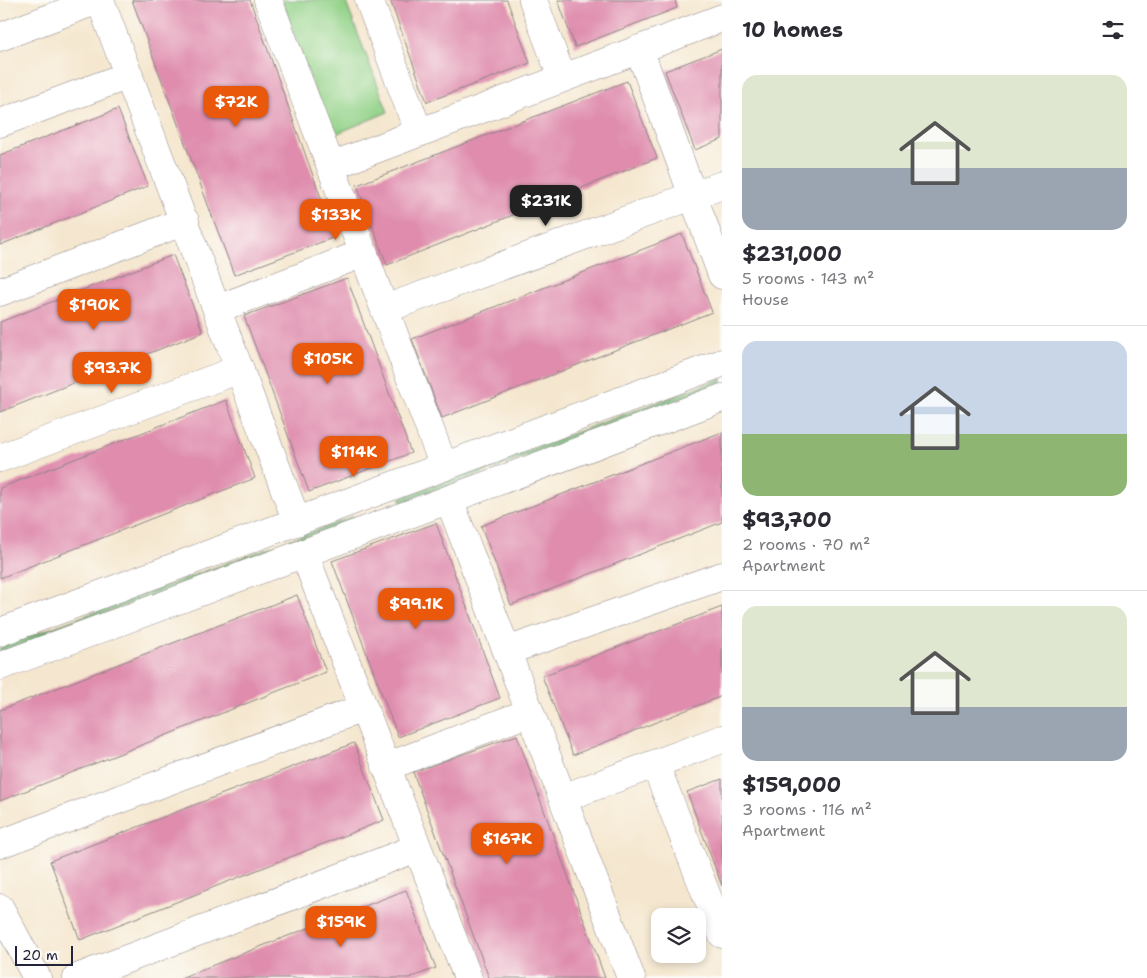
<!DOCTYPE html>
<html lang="en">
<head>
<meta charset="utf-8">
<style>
	body { margin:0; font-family:"Shantell Sans",sans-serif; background:#f2f2f3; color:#2b2b33; height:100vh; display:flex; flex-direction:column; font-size:19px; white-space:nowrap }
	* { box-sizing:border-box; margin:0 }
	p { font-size:16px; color:#7c7c81 }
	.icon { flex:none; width:28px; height:28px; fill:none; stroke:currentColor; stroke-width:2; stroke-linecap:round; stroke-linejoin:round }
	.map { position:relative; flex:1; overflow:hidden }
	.panel { display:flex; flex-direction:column; background:#fff; width:425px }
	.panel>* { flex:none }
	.tools { position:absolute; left:651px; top:908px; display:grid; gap:10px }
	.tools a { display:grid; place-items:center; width:55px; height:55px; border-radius:10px; background:#fff; box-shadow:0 2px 8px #0003; font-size:25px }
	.scale { position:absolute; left:15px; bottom:12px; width:58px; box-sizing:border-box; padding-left:5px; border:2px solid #22223b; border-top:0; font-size:14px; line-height:18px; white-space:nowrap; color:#22223b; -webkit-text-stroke:4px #fdfcf7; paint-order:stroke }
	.price { position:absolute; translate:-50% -42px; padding:0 11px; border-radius:10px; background:#ea580c; color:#fff; font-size:16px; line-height:32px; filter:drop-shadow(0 1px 2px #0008) }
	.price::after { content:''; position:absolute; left:50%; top:30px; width:15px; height:11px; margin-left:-8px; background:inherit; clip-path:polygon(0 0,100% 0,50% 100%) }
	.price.current { background:#222; color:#fff }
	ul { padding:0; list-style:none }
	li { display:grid; align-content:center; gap:10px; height:265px; padding:0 20px }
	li+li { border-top:1px solid #e1e1e2 }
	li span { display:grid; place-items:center; height:155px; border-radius:15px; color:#555 }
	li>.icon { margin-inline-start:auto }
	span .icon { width:90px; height:90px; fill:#fffc; stroke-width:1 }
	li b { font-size:21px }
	h2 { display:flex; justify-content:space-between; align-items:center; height:60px; padding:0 20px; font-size:21px }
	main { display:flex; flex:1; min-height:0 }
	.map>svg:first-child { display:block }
	.green { fill:#93d288; stroke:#5a7a62 }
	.forest { fill:#76b474; stroke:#4c6b58 }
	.building { fill:#df8cad }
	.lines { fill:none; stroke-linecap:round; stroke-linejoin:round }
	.minor-casing { stroke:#8c8485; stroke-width:29 }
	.minor { stroke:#fff; stroke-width:28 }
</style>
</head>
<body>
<main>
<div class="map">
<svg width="722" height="978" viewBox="0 0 722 978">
	<rect width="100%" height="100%" fill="#fdfcf7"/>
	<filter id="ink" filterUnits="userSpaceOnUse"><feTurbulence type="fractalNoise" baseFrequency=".02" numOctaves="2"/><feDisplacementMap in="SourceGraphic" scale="10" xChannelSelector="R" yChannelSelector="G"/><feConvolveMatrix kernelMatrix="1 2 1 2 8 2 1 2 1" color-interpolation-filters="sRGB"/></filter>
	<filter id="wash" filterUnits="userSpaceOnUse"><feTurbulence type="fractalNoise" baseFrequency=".0096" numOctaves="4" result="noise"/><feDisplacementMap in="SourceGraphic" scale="20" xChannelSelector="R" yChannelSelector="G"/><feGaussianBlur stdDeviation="1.12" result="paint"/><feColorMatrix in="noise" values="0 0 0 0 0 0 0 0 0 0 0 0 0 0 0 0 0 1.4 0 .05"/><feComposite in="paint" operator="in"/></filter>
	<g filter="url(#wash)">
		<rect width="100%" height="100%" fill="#f5e7cf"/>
		<path class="green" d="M282,0H345L388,112L331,136Z"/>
		<path class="forest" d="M722,378V384L403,503L400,501L401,497Z
			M354,516L356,519L0,653V647Z"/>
		<g id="blocks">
			<path class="building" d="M132,0H250L335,237L234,275Z
				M390,0H507L530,63L427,102Z
				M558,0H675L677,8L575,47Z
				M722,49V139L695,150L665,71Z
				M627,81L657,158L387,265L357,185Z
				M118,109L148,186L0,245V155Z
				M682,234L712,312L442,418L412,339Z
				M173,255L203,332L0,412V322Z
				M347,278L411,453L309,492L244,316Z
				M226,400L255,478L0,578V488Z
				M722,432V522L511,605L481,526Z
				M436,523L500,698L398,737L332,561Z
				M297,595L326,672L0,801V710Z
				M722,607V696L573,755L542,676Z
				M517,735L541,802L605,978H489L413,772Z
				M354,743L384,820L80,940L50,861Z
				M722,779V886L687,792Z
				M406,890L436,968L409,978H180Z"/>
		</g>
	</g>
	<g filter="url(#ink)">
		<use href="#blocks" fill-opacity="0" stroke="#8c8485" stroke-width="1"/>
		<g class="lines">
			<g class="minor-casing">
				<path id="minor" d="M100,0L297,522
					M268,0L444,467
					M369,0L419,133
					M533,0L562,78
					M0,37L98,0
					M639,49L722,275
					M0,123L129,75
					M331,166L722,18
					M0,292L185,221
					M217,309L364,253
					M385,309L722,185
					M0,458L240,369
					M449,499L631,978
					M304,553L468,978
					M0,632L722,363
					M507,651L722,576
					M0,666L722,398
					M655,764L722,934
					M386,767L530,712
					M563,798L722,739
					M0,844L363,708
					M0,908L37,978
					M77,978L417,848"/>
			</g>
			<use href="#minor" class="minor"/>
		</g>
	</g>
</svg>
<div class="tools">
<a><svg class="icon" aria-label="layers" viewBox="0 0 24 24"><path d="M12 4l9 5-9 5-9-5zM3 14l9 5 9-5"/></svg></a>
</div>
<div class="scale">20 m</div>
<b class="price" style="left:236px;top:128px">$72K</b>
<b class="price current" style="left:546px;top:227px">$231K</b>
<b class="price" style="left:336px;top:241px">$133K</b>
<b class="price" style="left:94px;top:331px">$190K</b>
<b class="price" style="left:328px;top:385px">$105K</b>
<b class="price" style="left:112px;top:394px">$93.7K</b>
<b class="price" style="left:354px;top:478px">$114K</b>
<b class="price" style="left:416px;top:630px">$99.1K</b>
<b class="price" style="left:507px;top:865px">$167K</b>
<b class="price" style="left:341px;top:948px">$159K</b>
</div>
<section class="panel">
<h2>10 homes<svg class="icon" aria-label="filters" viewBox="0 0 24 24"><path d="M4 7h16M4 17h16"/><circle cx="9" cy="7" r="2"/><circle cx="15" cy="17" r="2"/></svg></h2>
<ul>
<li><span style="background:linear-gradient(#dfe7d0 60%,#9aa5b1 0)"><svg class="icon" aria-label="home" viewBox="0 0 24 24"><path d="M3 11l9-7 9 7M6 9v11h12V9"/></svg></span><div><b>$231,000</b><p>5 rooms · 143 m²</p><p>House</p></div></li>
<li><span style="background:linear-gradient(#c9d6e8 60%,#8fb573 0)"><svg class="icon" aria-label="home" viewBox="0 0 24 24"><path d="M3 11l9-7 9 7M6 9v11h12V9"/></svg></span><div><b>$93,700</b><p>2 rooms · 70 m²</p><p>Apartment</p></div></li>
<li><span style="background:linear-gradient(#dfe7d0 65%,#9aa5b1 0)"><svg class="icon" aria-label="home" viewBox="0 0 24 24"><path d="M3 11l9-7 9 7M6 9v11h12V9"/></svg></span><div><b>$159,000</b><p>3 rooms · 116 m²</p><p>Apartment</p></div></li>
</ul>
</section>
</main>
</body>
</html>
